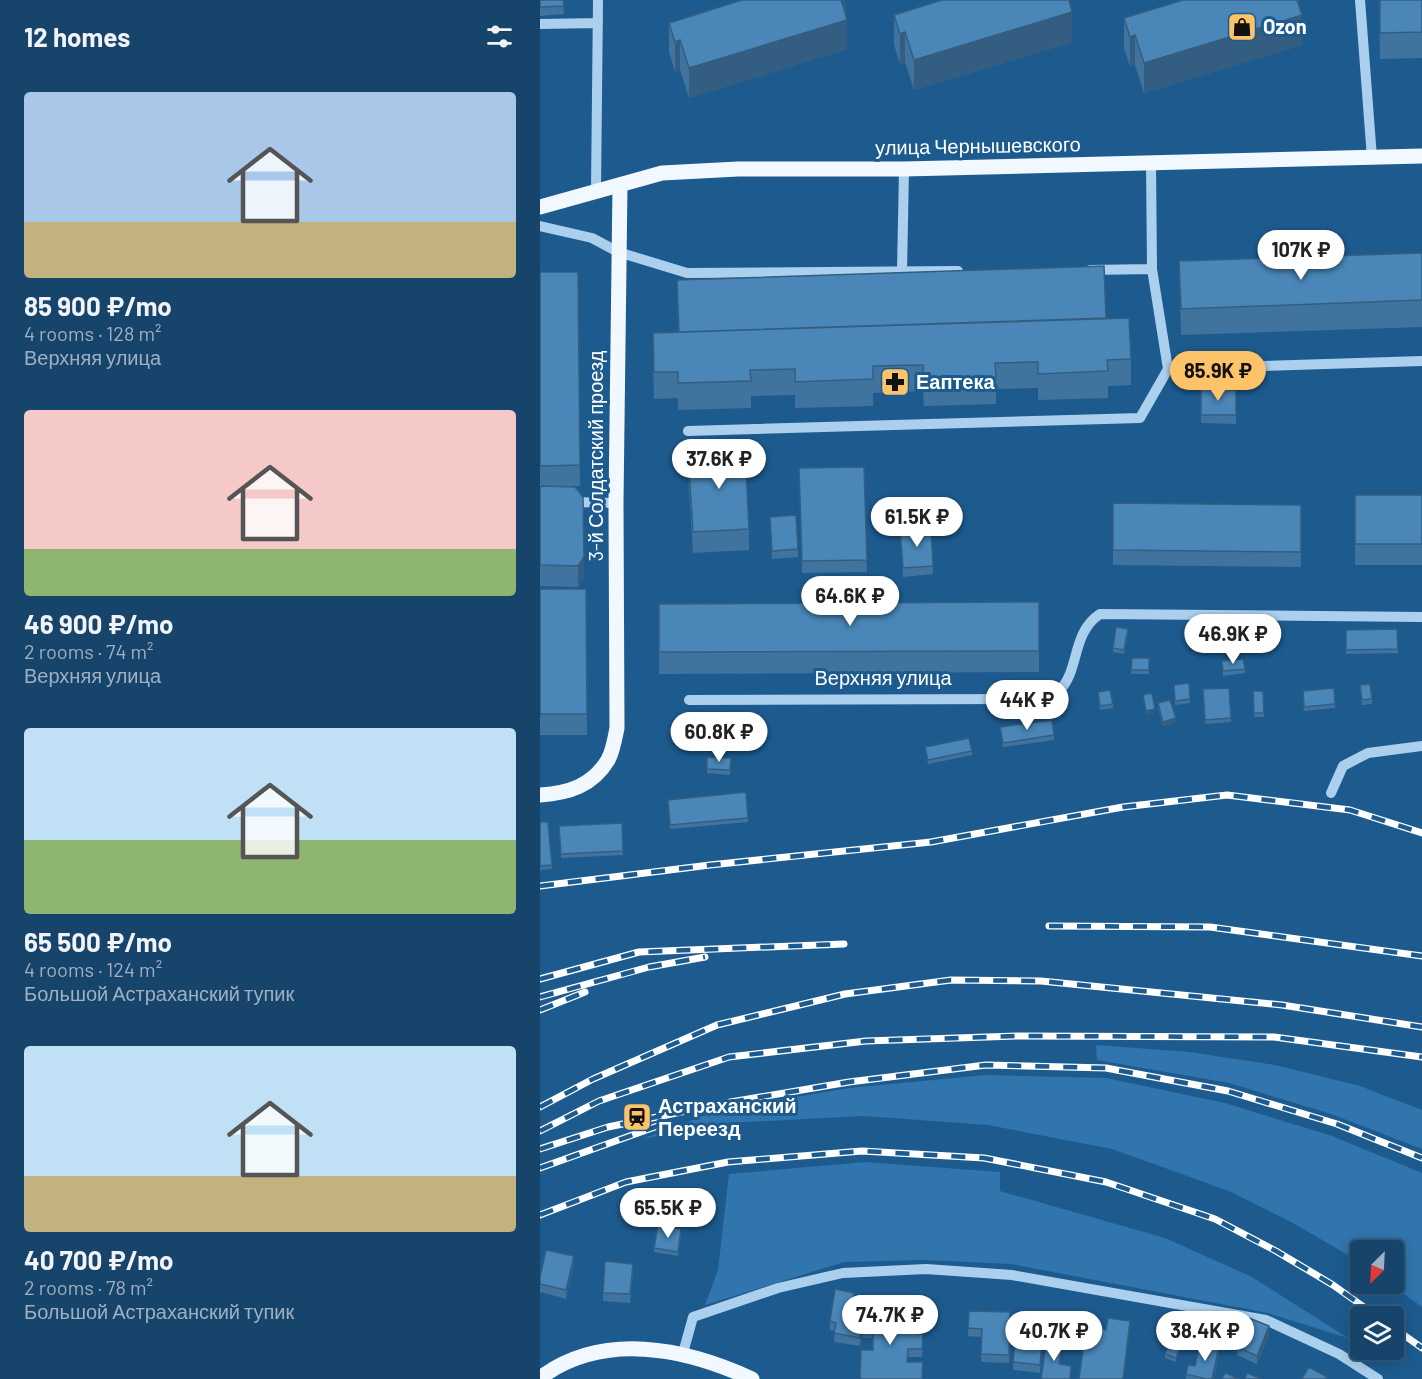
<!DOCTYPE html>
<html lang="en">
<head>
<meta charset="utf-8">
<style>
	body { margin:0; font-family:Barlow,sans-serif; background:#1f4b71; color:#f1f3f6; height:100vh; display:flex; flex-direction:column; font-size:22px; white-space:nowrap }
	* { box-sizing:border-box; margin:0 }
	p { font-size:20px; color:#9eb0c1 }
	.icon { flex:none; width:33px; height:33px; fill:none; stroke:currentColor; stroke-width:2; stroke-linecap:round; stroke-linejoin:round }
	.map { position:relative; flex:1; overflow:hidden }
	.drawer { display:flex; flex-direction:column; background:#16446b; width:540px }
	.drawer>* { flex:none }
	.needle { width:39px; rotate:204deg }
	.controls { position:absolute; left:810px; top:1240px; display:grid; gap:12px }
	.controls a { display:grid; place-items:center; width:54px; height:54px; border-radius:6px; background:#16446b; box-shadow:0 3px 15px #0003,0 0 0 2px #355c7e; font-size:30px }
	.price { position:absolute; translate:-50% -51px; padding:0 14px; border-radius:21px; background:#fff; color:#222; font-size:20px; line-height:39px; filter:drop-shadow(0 2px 3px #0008) }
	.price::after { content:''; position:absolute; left:50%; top:36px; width:18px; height:14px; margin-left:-9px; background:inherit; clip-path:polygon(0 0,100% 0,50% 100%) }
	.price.active { background:#fdc369; color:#111 }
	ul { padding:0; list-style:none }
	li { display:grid; align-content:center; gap:12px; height:318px; padding:0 24px }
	li span { display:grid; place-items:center; height:186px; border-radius:6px; color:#555 }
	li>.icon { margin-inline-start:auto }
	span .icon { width:108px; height:108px; fill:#fffc; stroke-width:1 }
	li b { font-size:26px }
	h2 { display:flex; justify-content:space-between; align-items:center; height:72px; padding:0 24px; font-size:26px }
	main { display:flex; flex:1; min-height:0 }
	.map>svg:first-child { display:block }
	.green { fill:#3075ad }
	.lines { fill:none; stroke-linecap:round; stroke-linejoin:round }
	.minor { stroke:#abd0ee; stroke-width:10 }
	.major { stroke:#f2f8ff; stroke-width:15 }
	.rail-casing { stroke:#fff; stroke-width:7 }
	.rail { stroke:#1d5b8f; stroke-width:4.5; stroke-dasharray:14; stroke-linecap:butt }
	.wall { fill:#40749e }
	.shaded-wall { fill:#345e81 }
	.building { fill:#4a87b8; stroke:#345e81; stroke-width:1.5 }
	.labels { text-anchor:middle; stroke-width:6; stroke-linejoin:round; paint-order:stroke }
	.poi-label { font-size:20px; font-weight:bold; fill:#fff; stroke:#1d5b8f; text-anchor:start }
	.street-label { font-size:20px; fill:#fff; stroke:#1d5b8f }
</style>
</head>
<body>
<main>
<section class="drawer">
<h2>12 homes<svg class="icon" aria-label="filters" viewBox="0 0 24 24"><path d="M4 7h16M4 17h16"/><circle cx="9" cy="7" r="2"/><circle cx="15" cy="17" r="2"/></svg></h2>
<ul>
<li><span style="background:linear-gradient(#a9c7e8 70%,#c2b280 0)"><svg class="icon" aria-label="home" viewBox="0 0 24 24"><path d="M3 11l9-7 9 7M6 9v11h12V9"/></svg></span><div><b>85 900 ₽/mo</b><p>4 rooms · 128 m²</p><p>Верхняя улица</p></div></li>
<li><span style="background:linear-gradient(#f6c9c9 75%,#8fb573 0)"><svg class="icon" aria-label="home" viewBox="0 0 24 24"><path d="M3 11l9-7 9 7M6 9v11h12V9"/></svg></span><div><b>46 900 ₽/mo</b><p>2 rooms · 74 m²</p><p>Верхняя улица</p></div></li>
<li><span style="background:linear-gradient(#bfe0f5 60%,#8fb573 0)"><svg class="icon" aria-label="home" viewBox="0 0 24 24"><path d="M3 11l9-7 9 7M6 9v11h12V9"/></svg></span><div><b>65 500 ₽/mo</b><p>4 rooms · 124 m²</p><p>Большой Астраханский тупик</p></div></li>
<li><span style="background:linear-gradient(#bfe0f5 70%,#c2b280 0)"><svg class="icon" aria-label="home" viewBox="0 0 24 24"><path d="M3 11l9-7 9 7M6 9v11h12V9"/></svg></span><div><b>40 700 ₽/mo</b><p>2 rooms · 78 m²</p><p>Большой Астраханский тупик</p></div></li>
</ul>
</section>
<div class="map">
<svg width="882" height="1379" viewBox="0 0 882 1379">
	<rect width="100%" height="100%" fill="#1d5b8f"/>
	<path class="green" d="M556,1045L649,1052L735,1065L820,1086L882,1110V1149L791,1114L689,1083L557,1060Z
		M446,1075L566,1078L685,1103L792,1136L882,1173V1307L850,1284H854V1251H820V1262L753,1223L689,1191L572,1149L448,1125L324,1116L186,1123L102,1139L179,1110L309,1088Z
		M325,1162L460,1172V1191L625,1238L712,1277L808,1338L728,1313L471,1264L384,1260L304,1262L165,1305L178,1270L189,1174Z"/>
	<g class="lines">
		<path class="minor" d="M820,0L832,158
			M0,24L58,23
			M56,190L58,0
			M0,226L52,238L78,252L147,273L418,271
			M550,270L612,269
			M362,272L364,169
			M628,369L882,361
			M148,431L600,418L628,369L612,269L611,163
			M31,502L76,503
			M149,700L507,699C510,696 515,694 519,691C540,671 531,633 560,614L882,617
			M791,793L803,766L828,753L882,746
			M143,1353L153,1317L238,1288L303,1273L386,1269L472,1275L726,1320L799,1354L838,1379"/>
		<path class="major" d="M0,207L122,173L198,169H364L882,156
			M0,795C29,793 52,786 68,760C73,751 75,738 77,728L76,503L80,185
			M0,1378C63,1331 145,1348 212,1379"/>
		<g class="rail-casing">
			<path id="rail" d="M0,886L170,865L391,842L583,807L687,795L810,810L882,833
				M509,926L670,927L882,956
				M0,979L99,952L304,944
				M0,997L109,967L165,957
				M0,1010L45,992
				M0,1107L53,1079L177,1025L305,994L411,980L501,981L742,1005L882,1027
				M0,1131L59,1101L189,1057L326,1041L477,1036L734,1037L882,1057
				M0,1149L68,1127L185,1103L309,1082L446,1065L566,1068L688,1091L797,1124L882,1158
				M0,1168L126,1123
				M0,1215L86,1182L188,1162L322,1151L444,1158L566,1182L675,1219L736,1251L793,1285L838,1317
				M854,1328L882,1348"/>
		</g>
		<use href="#rail" class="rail"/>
	</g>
	<path class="wall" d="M0,0H23L24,14L0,16Z
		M305,0L307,49L149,98L140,70L135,72L129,52V23Z
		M529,0L532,42L374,90L365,62L360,64L354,45V15Z
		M759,0L762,45L604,93L595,65L590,67L584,48V18Z
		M839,0H882V58L840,59Z
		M882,253V327L641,335L639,261Z
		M0,272H38L40,486H24L44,578L38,587L0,586V488L1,487H0Z
		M137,280L566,318L591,359V385L568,386V398L498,400V388L456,389V404L384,406L383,391L333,393V406L255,408V395L211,396V408L138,410V398L114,399L113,359V333L138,332Z
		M661,389L696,390V424L661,423Z
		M148,452L209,529V550L153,553L148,473Z
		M324,467L327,572L262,573L259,468Z
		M815,495H882V565H815Z
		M573,503L761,505V567L573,565Z
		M230,517L258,549V557L232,559Z
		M360,530L393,566V574L363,577Z
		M0,589H46L47,735H0Z
		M499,602V672L119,674V604Z
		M857,629L858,653L806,654V630Z
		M588,633L584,654L573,652V648Z
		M592,658H609V674H591Z
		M682,661L705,669V673L683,676Z
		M649,683L650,703L635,705L634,685Z
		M820,685L832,699V704L822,705Z
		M689,688L691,722L665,724L663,689Z
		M713,691H723L724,717H714Z
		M558,692L573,704V708L560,710Z
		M763,696L795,704V708L764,711Z
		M618,703L636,722L623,726L618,708Z
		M460,727L514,735V740L463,747Z
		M385,747L432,751V755L388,764Z
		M167,757L191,758L190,775L167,773Z
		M128,804L208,818V822L130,829Z
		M0,822H8L12,869L0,870Z
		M82,823L83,855L21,858L19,826Z
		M141,1233L138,1256L114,1252V1248Z
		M34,1264L26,1299L0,1292V1277Z
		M93,1272L90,1303L63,1301V1293Z
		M314,1301L309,1326L321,1337L320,1346L294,1342L295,1331L290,1330V1321Z
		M429,1311L470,1312L469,1363L441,1362V1337L428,1336Z
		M323,1317L370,1333L383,1334L382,1357H368V1362L383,1379L333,1350V1338H322Z
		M504,1326L500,1373L473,1370V1362Z
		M729,1335L717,1364L697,1355V1347Z
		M643,1343L636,1362L625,1358V1354Z
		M679,1355L674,1379H646V1374L655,1366Z"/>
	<path class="shaded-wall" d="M299,0H305V20H307V49L149,98V68Z
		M524,0H529V13L532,12V42L374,90V60Z
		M754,0H759V15H762V45L604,93V63Z
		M365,32V62L360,64V34Z
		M595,35V65L590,67V37Z
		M140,40V70L135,72V42Z
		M44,557V578L38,587V566Z
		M615,709V713L606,715V711Z
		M636,718V722L623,726V722Z
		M34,1256V1264L26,1299V1290Z
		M314,1293V1301L308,1334V1326Z
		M504,1317V1326L500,1373V1365Z
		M590,1321V1329L584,1379H583Z
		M729,1326V1335L717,1364V1356Z
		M643,1339V1343L636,1362V1358Z
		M523,1341V1349L519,1373V1364Z
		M679,1346V1355L674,1379H672Z"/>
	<path class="building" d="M0,0H23L24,6L0,7Z
		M202,0H301L307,20L149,68L140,40L135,42L129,23Z
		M402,0H529L532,12L374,60L365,32L360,34L354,15Z
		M643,0H757L762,15L604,63L595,35L590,37L584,18Z
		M840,0H882V32L840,33Z
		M882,253V300L641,309L639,261Z
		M564,266L566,318L139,332L137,280Z
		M0,272H38L40,465L0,466Z
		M589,318L591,359L567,360L568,371L498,374V362L455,363L456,377L384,380L383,365L333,366V379L255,382V369L210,370L211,381L138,383V372H114L113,333Z
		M661,389L696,390V415H661Z
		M205,449L209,529L153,532L148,452Z
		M324,467L327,560L262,561L259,468Z
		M2,486L35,487L43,497L44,557L38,566L0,565V488Z
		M815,495H882V544H815Z
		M573,503L761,505V552L573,550Z
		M256,515L258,549L232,551L230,517Z
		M391,527L393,566L363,568L360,530Z
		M0,589H46L47,714H0Z
		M499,602V651L119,652V604Z
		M576,627L588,629L584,650L573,648Z
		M857,629L858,649L806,650V630Z
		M592,658H609V670H591Z
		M703,659L705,669L683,671L682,661Z
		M649,683L650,699L635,701L634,685Z
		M830,684L832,699L822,700L820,685Z
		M689,688L691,718L665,720L663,689Z
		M794,688L795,704L764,707L763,691Z
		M570,690L573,704L560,706L558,692Z
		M713,691H723L724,713H714Z
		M612,693L615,709L606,711L603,695Z
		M630,700L636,718L623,722L618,703Z
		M512,720L514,735L463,743L460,727Z
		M429,738L432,751L388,760L385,747Z
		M167,757L191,758L190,770L167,769Z
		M206,792L208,818L130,825L128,800Z
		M0,822H8L12,865L0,866Z
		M82,823L83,851L21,854L19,826Z
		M118,1225L141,1229L138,1252L114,1248Z
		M6,1250L34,1256L26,1290L0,1284V1277Z
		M65,1261L93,1264L90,1294L63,1293Z
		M295,1289L314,1293L308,1326L321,1328L320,1338L294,1333L296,1323L290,1321Z
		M328,1307L370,1308V1333L383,1334L382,1349H368L367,1362H383L382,1379H320L321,1350H333V1330H322L323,1317H328Z
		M429,1311L470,1312L469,1355L441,1354L442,1329L428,1328Z
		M478,1314L504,1317L500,1365L473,1362Z
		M568,1318L590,1321L583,1379H539L546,1327L566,1330Z
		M709,1318L729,1326L717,1356L697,1347Z
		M632,1334L643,1339L636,1358L625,1354Z
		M507,1338L523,1341L519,1364L531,1366L530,1379H501Z
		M660,1342L679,1346L672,1379H666L646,1374L648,1365L655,1366Z
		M769,1367L787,1377L786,1379H762Z
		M685,1373L699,1379H682Z
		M707,1373L722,1379H705Z"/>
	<defs>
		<g id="shop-square" transform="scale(1.5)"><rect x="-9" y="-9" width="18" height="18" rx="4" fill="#fdc369" stroke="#1d5b8f"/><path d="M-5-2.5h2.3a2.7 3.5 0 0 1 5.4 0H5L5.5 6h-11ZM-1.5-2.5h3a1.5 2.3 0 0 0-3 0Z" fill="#111"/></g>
		<g id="pharmacy-square" transform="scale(1.5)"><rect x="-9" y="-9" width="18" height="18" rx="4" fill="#fdc369" stroke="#1d5b8f"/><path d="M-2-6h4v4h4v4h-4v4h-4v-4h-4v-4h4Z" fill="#111"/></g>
		<g id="station-square" transform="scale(1.5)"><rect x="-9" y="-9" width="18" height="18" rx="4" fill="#fdc369" stroke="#1d5b8f"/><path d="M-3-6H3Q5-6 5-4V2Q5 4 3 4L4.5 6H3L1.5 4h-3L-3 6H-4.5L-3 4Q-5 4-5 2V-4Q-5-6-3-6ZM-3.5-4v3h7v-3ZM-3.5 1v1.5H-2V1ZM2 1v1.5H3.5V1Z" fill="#111"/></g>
	</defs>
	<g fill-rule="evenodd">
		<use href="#shop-square" x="702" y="27"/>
		<use href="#pharmacy-square" x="355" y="382"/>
		<use href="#station-square" x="97" y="1117"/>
	</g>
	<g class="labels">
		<g class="poi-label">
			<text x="723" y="34">Ozon</text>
			<text x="376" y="389">Еаптека</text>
			<text x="118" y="1113">Астраханский<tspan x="118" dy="23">Переезд</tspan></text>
		</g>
		<g class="street-label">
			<text transform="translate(438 146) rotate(-1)" y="7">улица Чернышевского</text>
			<text transform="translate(56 456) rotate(-90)" y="7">3-й Солдатский проезд</text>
			<text x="343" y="685">Верхняя улица</text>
		</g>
	</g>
</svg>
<div class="controls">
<a><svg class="needle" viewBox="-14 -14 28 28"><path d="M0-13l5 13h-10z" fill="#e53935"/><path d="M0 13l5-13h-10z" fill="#9eb0c1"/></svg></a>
<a><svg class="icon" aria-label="layers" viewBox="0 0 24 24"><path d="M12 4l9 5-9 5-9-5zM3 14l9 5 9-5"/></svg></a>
</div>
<b class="price" style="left:761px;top:281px">107K ₽</b>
<b class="price active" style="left:678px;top:402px">85.9K ₽</b>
<b class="price" style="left:179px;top:490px">37.6K ₽</b>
<b class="price" style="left:377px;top:548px">61.5K ₽</b>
<b class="price" style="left:310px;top:627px">64.6K ₽</b>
<b class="price" style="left:693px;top:665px">46.9K ₽</b>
<b class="price" style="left:487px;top:731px">44K ₽</b>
<b class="price" style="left:179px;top:763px">60.8K ₽</b>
<b class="price" style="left:128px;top:1239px">65.5K ₽</b>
<b class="price" style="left:350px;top:1346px">74.7K ₽</b>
<b class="price" style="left:514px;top:1362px">40.7K ₽</b>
<b class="price" style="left:665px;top:1362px">38.4K ₽</b>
</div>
</main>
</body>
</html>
